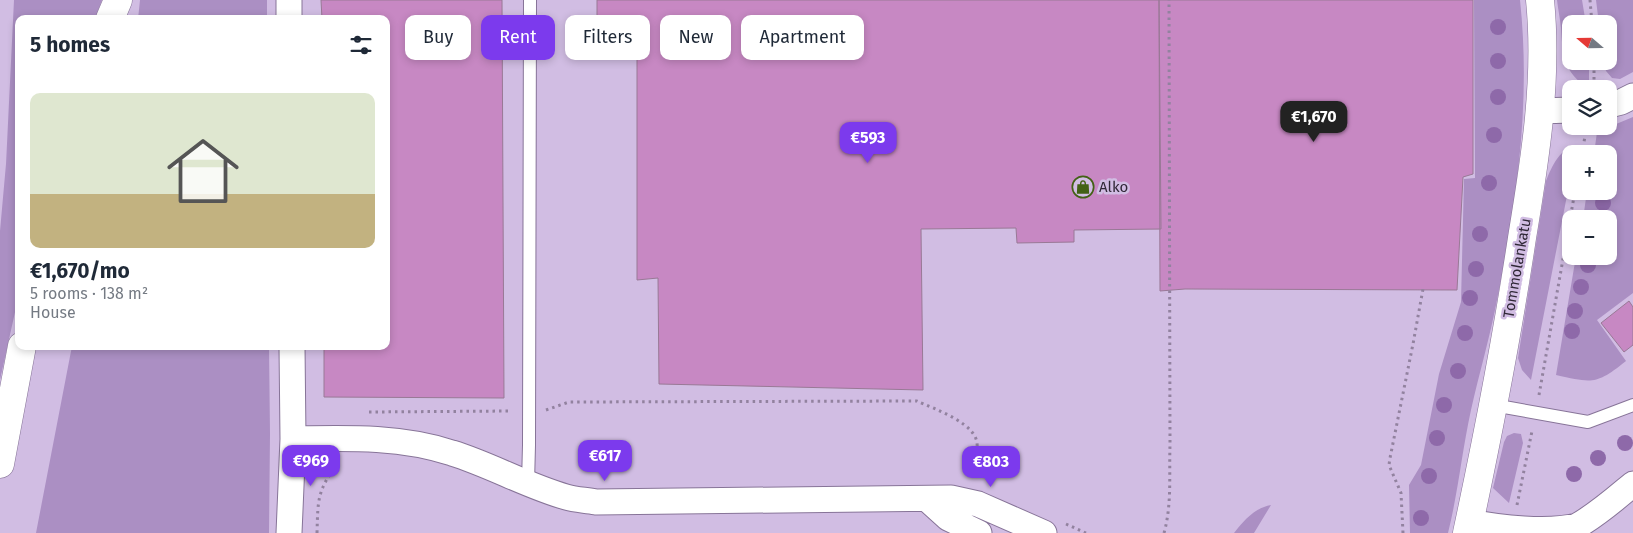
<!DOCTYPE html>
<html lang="en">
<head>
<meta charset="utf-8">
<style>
	body { margin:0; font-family:"Fira Sans",sans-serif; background:#f2f2f3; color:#1f2937; height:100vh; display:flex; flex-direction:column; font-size:19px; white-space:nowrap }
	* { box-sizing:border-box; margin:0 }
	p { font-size:16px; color:#747a83 }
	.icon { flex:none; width:28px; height:28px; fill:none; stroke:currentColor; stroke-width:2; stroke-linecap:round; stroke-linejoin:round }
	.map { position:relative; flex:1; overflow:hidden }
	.drawer { position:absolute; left:15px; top:15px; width:375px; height:335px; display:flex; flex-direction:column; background:#fff; border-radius:10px; box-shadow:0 2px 8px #0003 }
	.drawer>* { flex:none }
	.hud { position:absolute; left:405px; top:15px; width:475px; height:45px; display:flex; gap:10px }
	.needle { width:32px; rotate:290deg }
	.fabs { position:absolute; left:1562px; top:15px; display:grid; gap:10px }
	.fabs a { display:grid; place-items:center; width:55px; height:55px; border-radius:10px; background:#fff; box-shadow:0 2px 8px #0003; font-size:25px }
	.price { position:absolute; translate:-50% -42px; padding:0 11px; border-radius:10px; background:#7c3aed; color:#fff; font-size:16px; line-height:32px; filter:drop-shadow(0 1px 2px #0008) }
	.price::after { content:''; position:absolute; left:50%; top:30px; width:15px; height:11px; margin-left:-8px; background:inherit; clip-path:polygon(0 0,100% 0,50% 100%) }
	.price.on { background:#222; color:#fff }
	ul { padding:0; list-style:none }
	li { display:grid; align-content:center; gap:10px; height:265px; padding:0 15px }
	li+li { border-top:1px solid #e0e1e3 }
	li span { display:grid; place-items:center; height:155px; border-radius:10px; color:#555 }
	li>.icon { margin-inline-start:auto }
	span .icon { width:90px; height:90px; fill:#fffc; stroke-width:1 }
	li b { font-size:21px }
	h2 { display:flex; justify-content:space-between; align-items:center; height:60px; padding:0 15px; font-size:21px }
	.tag { padding:0 18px; border-radius:10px; background:#fff; box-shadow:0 2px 8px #0003; font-size:18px; line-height:45px }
	.tag.on { background:#7c3aed; color:#fff }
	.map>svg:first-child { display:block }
	.green { fill:#ab8fc3 }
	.building { fill:#c788c3; stroke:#997996 }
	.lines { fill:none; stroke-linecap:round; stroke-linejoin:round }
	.service-casing { stroke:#877498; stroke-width:14 }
	.minor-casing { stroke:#877498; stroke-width:27 }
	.tertiary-casing { stroke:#877498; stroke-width:29 }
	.trunk-casing { stroke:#877498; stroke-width:29 }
	.path { stroke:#92829f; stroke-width:3; stroke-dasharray:2.5 4; stroke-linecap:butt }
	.service { stroke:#fff; stroke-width:12 }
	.minor { stroke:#fff; stroke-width:25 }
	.tertiary { stroke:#fff; stroke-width:28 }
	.trunk { stroke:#fff; stroke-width:28 }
	.tree { fill:#8e69a9 }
	.labels { text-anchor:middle; stroke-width:5; stroke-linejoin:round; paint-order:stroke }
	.poi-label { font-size:15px; fill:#302837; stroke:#d1bde3; text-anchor:start }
	.street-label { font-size:15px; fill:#302837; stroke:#d1bde3 }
</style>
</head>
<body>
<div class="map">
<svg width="1633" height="533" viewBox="0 0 1633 533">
	<rect width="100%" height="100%" fill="#d1bde3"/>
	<path class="green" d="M14,0H102L95,19H19V294L0,380V231L6,164Z
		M140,0H267V19H138Z
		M1474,0H1520C1531,102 1517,200 1497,300C1490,337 1479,374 1471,410C1462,451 1458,493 1448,533H1410L1409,485L1421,465L1439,374L1461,302L1464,179L1475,178Z
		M1557,0H1582L1586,24H1571V61H1589V89C1563,71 1563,57 1561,28C1560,18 1558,9 1557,0Z
		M1596,0H1633V72L1620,79L1612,78L1606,71L1603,62L1609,61V24H1599Z
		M1633,117V293L1597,320L1626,361C1596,385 1593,383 1556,375L1576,256H1609V219H1583L1587,191H1609V154H1594L1597,132Z
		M1577,145L1575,154H1571V175L1531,380L1522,370L1518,358L1546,181C1552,166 1560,148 1577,145Z
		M72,346H269L270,434L269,533H36Z
		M1514,433L1521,434L1523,443L1509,503L1493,488L1504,442L1507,436Z
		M1271,505L1254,533H1234C1244,520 1255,508 1271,505Z"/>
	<path class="building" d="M321,0H502L504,398L324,397V346H386V19H322Z
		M597,0H1159L1161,229L1074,230V242L1017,243L1016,228L921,229L923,390L659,384L658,278L637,280V38H597Z
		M1159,0H1473V174L1463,177L1457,290L1185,289L1160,291Z
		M1629,301L1633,307V345L1624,352L1601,323Z"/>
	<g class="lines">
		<g class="service-casing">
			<path id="service" d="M1493,405L1588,422L1633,405
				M528,483L529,445L530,0"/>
		</g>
		<g class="minor-casing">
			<path id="minor" d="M289,0V19
				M1609,105L1621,102L1633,96
				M1539,111L1571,110
				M293,439C346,438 401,436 452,453C491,465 527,486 566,497C576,500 586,500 596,502L951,498L978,504L1044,533
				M927,499L948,518L979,533
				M1470,522C1500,528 1548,533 1577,526C1597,515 1615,499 1633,484
				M289,533L293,439L292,346"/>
		</g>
		<g class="tertiary-casing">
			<path id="tertiary" d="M1467,533C1488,435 1507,337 1522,238C1535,160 1548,79 1540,0"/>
		</g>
		<g class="trunk-casing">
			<path id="trunk" d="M110,19L118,0
				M0,464L22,346"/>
		</g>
		<path class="path" d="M1590,0L1592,24
			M1594,86V61
			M1582,154L1586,130
			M1539,395L1575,191
			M546,410L569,402L917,401C934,409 980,424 977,447C977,453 973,460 971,466L977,478
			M369,412L512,411
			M1517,505L1532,431
			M1066,524L1086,533
			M317,533C318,499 317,491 338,463
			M1164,533C1172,505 1169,474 1170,445L1169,0
			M1403,533L1401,493L1389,465L1390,458L1413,344L1423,289"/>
		<use href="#service" class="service"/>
		<use href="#minor" class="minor"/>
		<use href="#tertiary" class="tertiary"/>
		<use href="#trunk" class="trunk"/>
	</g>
	<g class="tree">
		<circle cx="1498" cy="27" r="8"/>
		<circle cx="1498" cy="61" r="8"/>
		<circle cx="1498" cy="97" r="8"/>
		<circle cx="1494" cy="135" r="8"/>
		<circle cx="1489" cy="183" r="8"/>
		<circle cx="1603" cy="203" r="8"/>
		<circle cx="1480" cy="234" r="8"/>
		<circle cx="1588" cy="265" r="8"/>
		<circle cx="1476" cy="269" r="8"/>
		<circle cx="1581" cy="287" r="8"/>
		<circle cx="1470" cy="298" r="8"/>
		<circle cx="1575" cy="311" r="8"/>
		<circle cx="1572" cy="331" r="8"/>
		<circle cx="1465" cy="333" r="8"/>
		<circle cx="1458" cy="371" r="8"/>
		<circle cx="1444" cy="405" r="8"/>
		<circle cx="1437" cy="438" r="8"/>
		<circle cx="1625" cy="443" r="8"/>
		<circle cx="1598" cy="458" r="8"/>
		<circle cx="1574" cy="474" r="8"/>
		<circle cx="1429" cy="476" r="8"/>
		<circle cx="1421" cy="518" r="8"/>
	</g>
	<defs>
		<g id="shop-ring" transform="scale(1.125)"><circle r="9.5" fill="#d1bde3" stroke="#436115" stroke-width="1.5"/><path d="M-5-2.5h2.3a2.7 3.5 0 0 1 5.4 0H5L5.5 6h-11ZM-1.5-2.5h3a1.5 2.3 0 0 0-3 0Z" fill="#436115"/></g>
	</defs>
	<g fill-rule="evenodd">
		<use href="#shop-ring" x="1083" y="187"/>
	</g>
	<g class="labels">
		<g class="poi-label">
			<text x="1099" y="192">Alko</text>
		</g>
		<g class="street-label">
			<text transform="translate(1517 268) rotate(-80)" y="5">Tommolankatu</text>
		</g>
	</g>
</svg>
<div class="fabs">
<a><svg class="needle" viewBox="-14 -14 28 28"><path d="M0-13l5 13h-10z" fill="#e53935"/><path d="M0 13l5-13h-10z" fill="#747a83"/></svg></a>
<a><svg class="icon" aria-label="layers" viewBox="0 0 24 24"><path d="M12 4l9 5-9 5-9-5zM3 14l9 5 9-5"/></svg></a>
<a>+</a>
<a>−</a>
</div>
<b class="price on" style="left:1314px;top:143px">€1,670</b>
<b class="price" style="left:868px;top:164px">€593</b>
<b class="price" style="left:605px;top:482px">€617</b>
<b class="price" style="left:311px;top:487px">€969</b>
<b class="price" style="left:991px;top:488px">€803</b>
<div class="hud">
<a class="tag">Buy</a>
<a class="tag on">Rent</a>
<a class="tag">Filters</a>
<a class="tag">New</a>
<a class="tag">Apartment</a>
</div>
<section class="drawer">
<h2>5 homes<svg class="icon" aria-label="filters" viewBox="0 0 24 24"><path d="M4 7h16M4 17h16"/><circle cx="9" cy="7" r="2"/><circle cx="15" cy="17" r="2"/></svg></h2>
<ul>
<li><span style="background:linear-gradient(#dfe7d0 65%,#c2b280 0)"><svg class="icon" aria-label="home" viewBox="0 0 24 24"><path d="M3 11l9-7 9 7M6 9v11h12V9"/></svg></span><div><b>€1,670/mo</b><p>5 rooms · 138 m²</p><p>House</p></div></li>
</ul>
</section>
</div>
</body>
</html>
